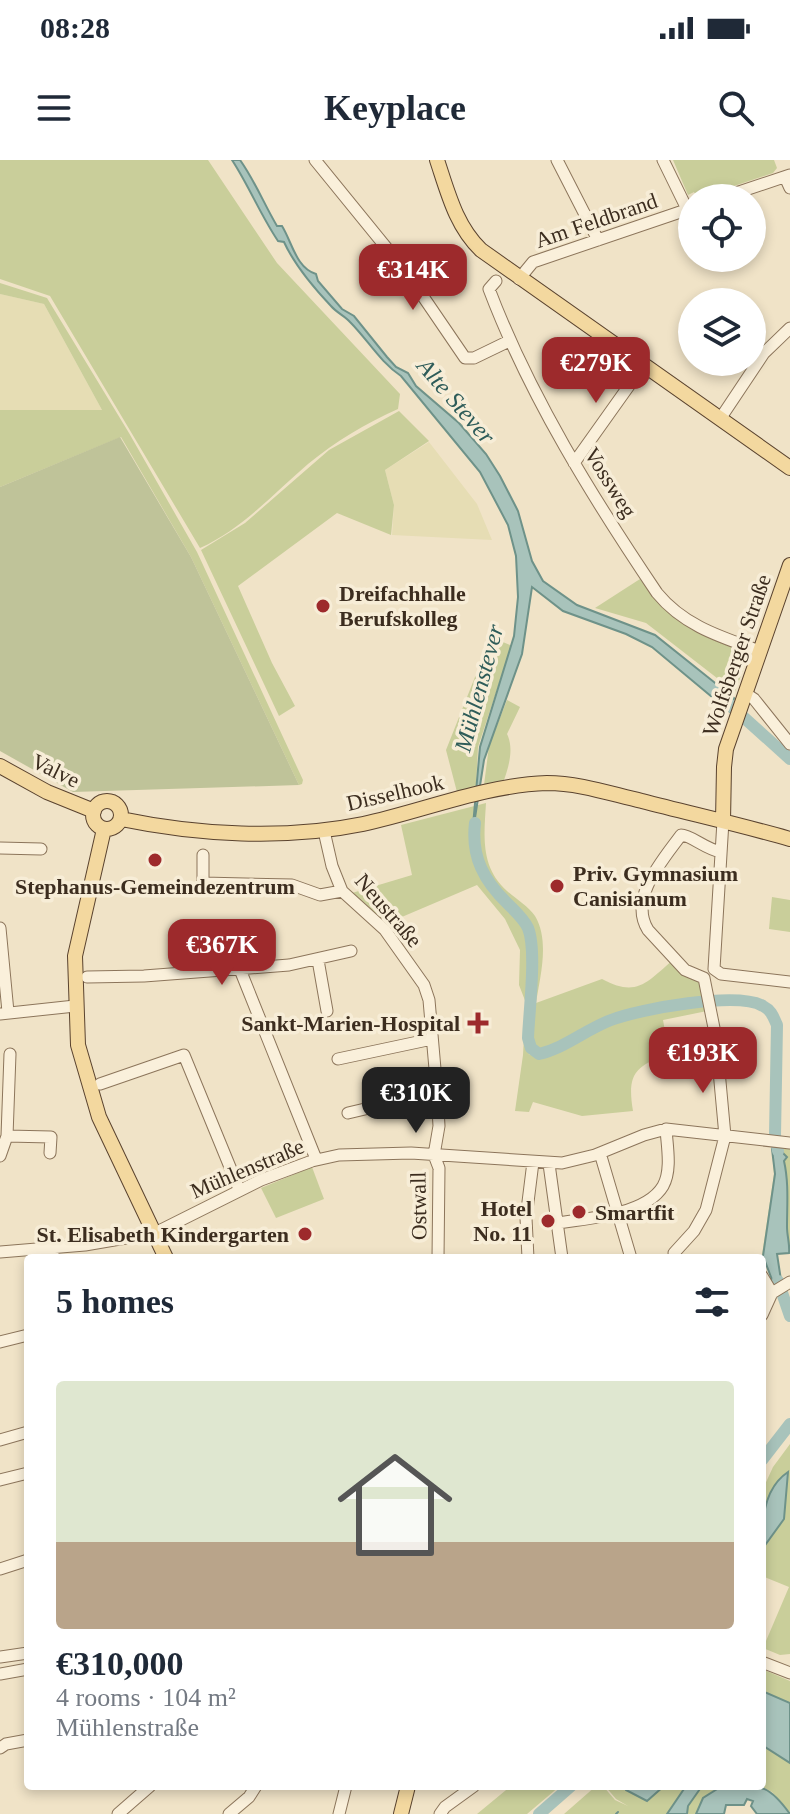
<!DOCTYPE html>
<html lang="en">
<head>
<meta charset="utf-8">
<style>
	body { margin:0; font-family:"Times New Roman",serif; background:#f2f2f3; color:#1f2937; height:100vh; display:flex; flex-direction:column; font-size:30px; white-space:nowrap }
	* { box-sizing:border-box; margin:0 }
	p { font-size:26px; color:#747a83 }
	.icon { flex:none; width:44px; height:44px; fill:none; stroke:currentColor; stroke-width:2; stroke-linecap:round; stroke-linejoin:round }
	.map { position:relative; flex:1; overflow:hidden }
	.side { position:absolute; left:24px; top:1094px; width:742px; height:536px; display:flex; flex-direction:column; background:#fff; border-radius:8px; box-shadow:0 4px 12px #0003 }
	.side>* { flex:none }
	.tools { position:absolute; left:678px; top:24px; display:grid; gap:16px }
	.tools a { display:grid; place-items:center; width:88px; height:88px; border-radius:50%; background:#fff; box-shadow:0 4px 12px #0003; font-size:40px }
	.price { position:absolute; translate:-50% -68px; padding:0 18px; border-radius:16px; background:#9d2a2c; color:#fff; font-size:26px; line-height:52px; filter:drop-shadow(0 2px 4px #0008) }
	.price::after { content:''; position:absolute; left:50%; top:48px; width:24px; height:18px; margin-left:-12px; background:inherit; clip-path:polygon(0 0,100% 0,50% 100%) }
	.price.active { background:#222; color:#fff }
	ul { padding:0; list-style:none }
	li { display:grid; align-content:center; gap:16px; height:424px; padding:0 32px }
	li span { display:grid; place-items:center; height:248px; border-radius:8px; color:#555 }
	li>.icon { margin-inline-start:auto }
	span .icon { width:144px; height:144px; fill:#fffc; stroke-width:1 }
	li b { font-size:34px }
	h2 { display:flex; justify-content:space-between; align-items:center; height:96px; padding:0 32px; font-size:34px }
	.status { display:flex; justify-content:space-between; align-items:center; height:56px; padding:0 40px; background:#fff; direction:ltr }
	.status svg { height:22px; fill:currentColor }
	header { display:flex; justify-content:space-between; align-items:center; height:104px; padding:0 32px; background:#fff; font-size:36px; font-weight:800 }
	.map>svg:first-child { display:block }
	.farmland { fill:#e6ddb4 }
	.green { fill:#c9ce9a }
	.cemetery { fill:#bfc399 }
	.water { fill:#a8c3bb; stroke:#6e9289; stroke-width:2 }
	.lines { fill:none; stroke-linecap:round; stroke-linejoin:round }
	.stream { stroke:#6e9289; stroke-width:2 }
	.river { stroke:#a8c3bb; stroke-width:12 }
	.minor-casing { stroke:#8c755b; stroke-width:13 }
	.major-casing { stroke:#5a432f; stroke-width:16 }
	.minor { stroke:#faf0db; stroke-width:11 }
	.major { stroke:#f3d89f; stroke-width:14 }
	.poi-dot { fill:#9d2a2c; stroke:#f7edd7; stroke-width:3 }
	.labels { text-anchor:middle; stroke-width:7; stroke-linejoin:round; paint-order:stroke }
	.street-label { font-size:22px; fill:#3c2d1f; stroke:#f7edd7 }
	.poi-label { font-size:22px; font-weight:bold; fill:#3c2d1f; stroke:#f7edd7; text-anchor:start }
	.water-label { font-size:24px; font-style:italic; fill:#2e5c59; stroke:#f7edd7 }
</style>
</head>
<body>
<div class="status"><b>08:28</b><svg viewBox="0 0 49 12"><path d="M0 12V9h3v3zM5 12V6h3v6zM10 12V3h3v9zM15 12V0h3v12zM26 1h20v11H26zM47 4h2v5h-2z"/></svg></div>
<header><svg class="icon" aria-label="menu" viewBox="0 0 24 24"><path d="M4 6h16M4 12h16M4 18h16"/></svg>Keyplace<svg class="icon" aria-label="search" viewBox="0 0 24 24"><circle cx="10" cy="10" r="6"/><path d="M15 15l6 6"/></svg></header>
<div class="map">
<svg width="790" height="1654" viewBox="0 0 790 1654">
	<rect width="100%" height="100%" fill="#f0e3c7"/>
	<path class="farmland" d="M0,134L44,144L102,250H0Z
		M429,282L477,344L492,380L392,375L394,345L385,310Z"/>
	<path class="green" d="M0,0H208L277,103L400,234L398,249C366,263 335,282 308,304C273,334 242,369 200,388L50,136L0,119Z
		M673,0H774L777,8L773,13L698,38L694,32L688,35Z
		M0,123L47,138L129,273L197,392L303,620L302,624L299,625L191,397L121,277L0,327V250H102L44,144L0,134Z
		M399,251L429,281L385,310L394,345L391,375L337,353L238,426L272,503L295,546L279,556L201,390L245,363L329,290Z
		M640,419C676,466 694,474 749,493L735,532L646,463L595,448Z
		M498,480L510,485V490L478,587L476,627L457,632L446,590L475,517Z
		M507,540L520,547L507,574C514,588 509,606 504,620L484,625L489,586Z
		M486,643C484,676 480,707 507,731C515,738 529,747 535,756C550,781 540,817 536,843L602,819C637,838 647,822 673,800L700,820L705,841C674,845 642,847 613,857C583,868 560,892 528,894C553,900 572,879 595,869C630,853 668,849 705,844L707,851L663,860L669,894C634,906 627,915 633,951L582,956L533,942L529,952L515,951L523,895L526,843L519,825L520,790L505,759L477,725L383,765L352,733L412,715L401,665Z
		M772,737L790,740V772L769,769Z
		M771,980L790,984V1093L762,1095L774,1014Z
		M312,1007L324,1039L276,1058L261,1028Z
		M790,1284V1494L780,1495L763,1488L789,1427L762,1416V1331L773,1307Z
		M762,1509L790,1521V1543L762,1531Z
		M762,1585L790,1603V1652L772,1632L760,1626Z
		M511,1626H560L527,1654H477Z
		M596,1626H603L615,1640L628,1646L616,1639L605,1626H686L667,1654H564Z
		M702,1626H722C710,1630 700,1642 696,1654H687L688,1647Z"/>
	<path class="cemetery" d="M120,277L191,397L299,625L73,632L0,591V327Z"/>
	<path class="water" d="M232,0H240C255,21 264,44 277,66H282C292,82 296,108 316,114L318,121L342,149L354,156L387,197L396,207L408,213L416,226L459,263L486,294L500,316L518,351L532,401L543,421L577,445L655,475L734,538L730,552L652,487L626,474L563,451L532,427L522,494L484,600L472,677L480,587L514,476L518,437L516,396L508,365L480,312L401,216C380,202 368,180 350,162C345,156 337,153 331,146C313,127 295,106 284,82L278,81C261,56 249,26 232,0Z
		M778,988L787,997L784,1001C789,1023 787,1045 787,1067C787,1076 790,1084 789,1093L777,1094L781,1120L774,1125L763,1096L775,1014L772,989Z
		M788,1312L784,1359L763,1388C761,1360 764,1328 788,1312Z
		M762,1531L790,1543V1603L762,1585Z
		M625,1626H664L647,1641L626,1630Z
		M686,1626H702L688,1646L687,1654H667Z
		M722,1626C760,1626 767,1622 790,1654H757L751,1646L753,1641L747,1639L744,1645H726L724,1654H696L703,1638Z"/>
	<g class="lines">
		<path class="stream" d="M616,1654L618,1652"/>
		<path class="river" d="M720,536L790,599
			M475,663C471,697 484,721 508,744C515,751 524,759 528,768C537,790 529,851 528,878L531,888L539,894C565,888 585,870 611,860C639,849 738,831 763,846C771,850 773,856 777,865L775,975L778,991
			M778,1121L790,1156
			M762,1300L790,1264
			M539,1654L571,1626"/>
		<g class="minor-casing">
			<path id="minor" d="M315,0L407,113L465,198H474L509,181
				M557,0L598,80
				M663,0L687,49
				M785,17L790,28
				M721,38L790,15
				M519,119L533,102L692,48
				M496,121L489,129C530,237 593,338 657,433C684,466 721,477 760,491
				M720,259L764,193L790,168
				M574,303L643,206
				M745,533L754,539L790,584
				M324,671L332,706L342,731L385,770L424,825L429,840L437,932L439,966L434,995
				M0,688L41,689
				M203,695V723L292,725L320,735L342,731
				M0,768L8,852
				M318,800L327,851
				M239,807L316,999
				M714,809L723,661
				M714,809L721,814L790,822
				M87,817L144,816L289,805L351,791
				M704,818L685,810L648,770C628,738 663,700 681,675C691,675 705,689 721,692
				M0,854L75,846
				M338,899L432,879
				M100,924L184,895L239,1029
				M348,953L437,932
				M7,976L51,977L50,993
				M600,993L631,1098
				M434,995L439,1008L438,1098
				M0,996L7,976L10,894
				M549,1004L562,1098
				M556,1063C586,1059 646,1055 663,1026C672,1010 667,986 666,969
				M53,1086V1098
				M0,1092L85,1085L155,1073L261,1020L312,1001L339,995L411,993L562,1003L595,995L644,975L666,969L790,983
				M674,1093L694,1071L706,1050L725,976L716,878L704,818
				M528,1098L526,1058L533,1002
				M762,1116L772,1133
				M762,1155L772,1133L790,1122
				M0,1182L28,1175
				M0,1280L28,1272
				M0,1320L28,1313
				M0,1409L28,1400
				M0,1497L28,1493
				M762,1502L790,1513
				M0,1514L28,1509
				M0,1588L6,1584L28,1580
				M118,1654L150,1626
				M229,1654L249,1637L256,1626
				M339,1654L346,1626
				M440,1654L445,1647L474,1626"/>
		</g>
		<g class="major-casing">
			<path id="major" d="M437,0C448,33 456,66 481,90L790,308
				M0,606L47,632L94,651
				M93 655a14 14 0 1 1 28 0a14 14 0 1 1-28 0Z
				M121,659C198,675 285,680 363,664C423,651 485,625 547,623C580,623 611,634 642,641C692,654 741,665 790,679
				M723,661L724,607L726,589L790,405
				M104,669L75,796L78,885L99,957L166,1098
				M401,1654L408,1626"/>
		</g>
		<use href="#minor" class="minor"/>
		<use href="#major" class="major"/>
	</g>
	<g class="poi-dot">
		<circle cx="323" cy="446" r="8"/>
		<circle cx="155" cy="700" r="8"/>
		<circle cx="557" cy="726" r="8"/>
		<path d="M474 851h8v8h8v8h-8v8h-8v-8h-8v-8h8z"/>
		<circle cx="579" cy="1052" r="8"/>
		<circle cx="548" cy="1061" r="8"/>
		<circle cx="305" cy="1074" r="8"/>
	</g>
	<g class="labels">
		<g class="street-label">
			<text transform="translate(596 60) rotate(-19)" y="8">Am Feldbrand</text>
			<text transform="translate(611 322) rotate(58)" y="8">Vossweg</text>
			<text transform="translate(736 495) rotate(-71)" y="8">Wolfsberger Straße</text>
			<text transform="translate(56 610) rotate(26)" y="8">Valve</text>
			<text transform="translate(395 632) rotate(-13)" y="8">Disselhook</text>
			<text transform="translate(389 750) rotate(49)" y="8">Neustraße</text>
			<text transform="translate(247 1008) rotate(-23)" y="8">Mühlenstraße</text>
			<text transform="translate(418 1046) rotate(-91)" y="8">Ostwall</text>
		</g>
		<g class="poi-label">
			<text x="339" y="441">Dreifachhalle<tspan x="339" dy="25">Berufskolleg</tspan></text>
			<text x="573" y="721">Priv. Gymnasium<tspan x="573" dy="25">Canisianum</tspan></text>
			<text x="155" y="734" text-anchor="middle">Stephanus-Gemeindezentrum</text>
			<text x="460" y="871" text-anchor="end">Sankt-Marien-Hospital</text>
			<text x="532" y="1056" text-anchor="end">Hotel<tspan x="532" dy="25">No. 11</tspan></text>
			<text x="595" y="1060">Smartfit</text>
			<text x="289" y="1082" text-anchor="end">St. Elisabeth Kindergarten</text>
		</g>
		<g class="water-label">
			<text transform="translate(456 241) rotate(49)" y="8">Alte Stever</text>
			<text transform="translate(479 528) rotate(-75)" y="8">Mühlenstever</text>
		</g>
	</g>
</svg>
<div class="tools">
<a><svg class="icon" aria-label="locate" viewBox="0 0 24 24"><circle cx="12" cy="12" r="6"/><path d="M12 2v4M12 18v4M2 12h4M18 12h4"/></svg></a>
<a><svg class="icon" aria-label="layers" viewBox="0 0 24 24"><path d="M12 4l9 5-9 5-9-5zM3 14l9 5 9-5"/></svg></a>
</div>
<b class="price" style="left:413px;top:152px">€314K</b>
<b class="price" style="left:596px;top:245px">€279K</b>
<b class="price" style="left:222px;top:827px">€367K</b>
<b class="price" style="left:703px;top:935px">€193K</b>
<b class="price active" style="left:416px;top:975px">€310K</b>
<section class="side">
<h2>5 homes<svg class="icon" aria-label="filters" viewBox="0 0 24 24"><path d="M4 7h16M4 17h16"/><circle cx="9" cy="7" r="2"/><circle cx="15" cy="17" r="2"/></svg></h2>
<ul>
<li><span style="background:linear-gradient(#dfe7d0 65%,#b9a48a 0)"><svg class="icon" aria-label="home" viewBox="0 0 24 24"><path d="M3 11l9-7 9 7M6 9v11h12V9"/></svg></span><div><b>€310,000</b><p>4 rooms · 104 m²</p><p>Mühlenstraße</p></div></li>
</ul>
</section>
</div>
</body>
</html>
